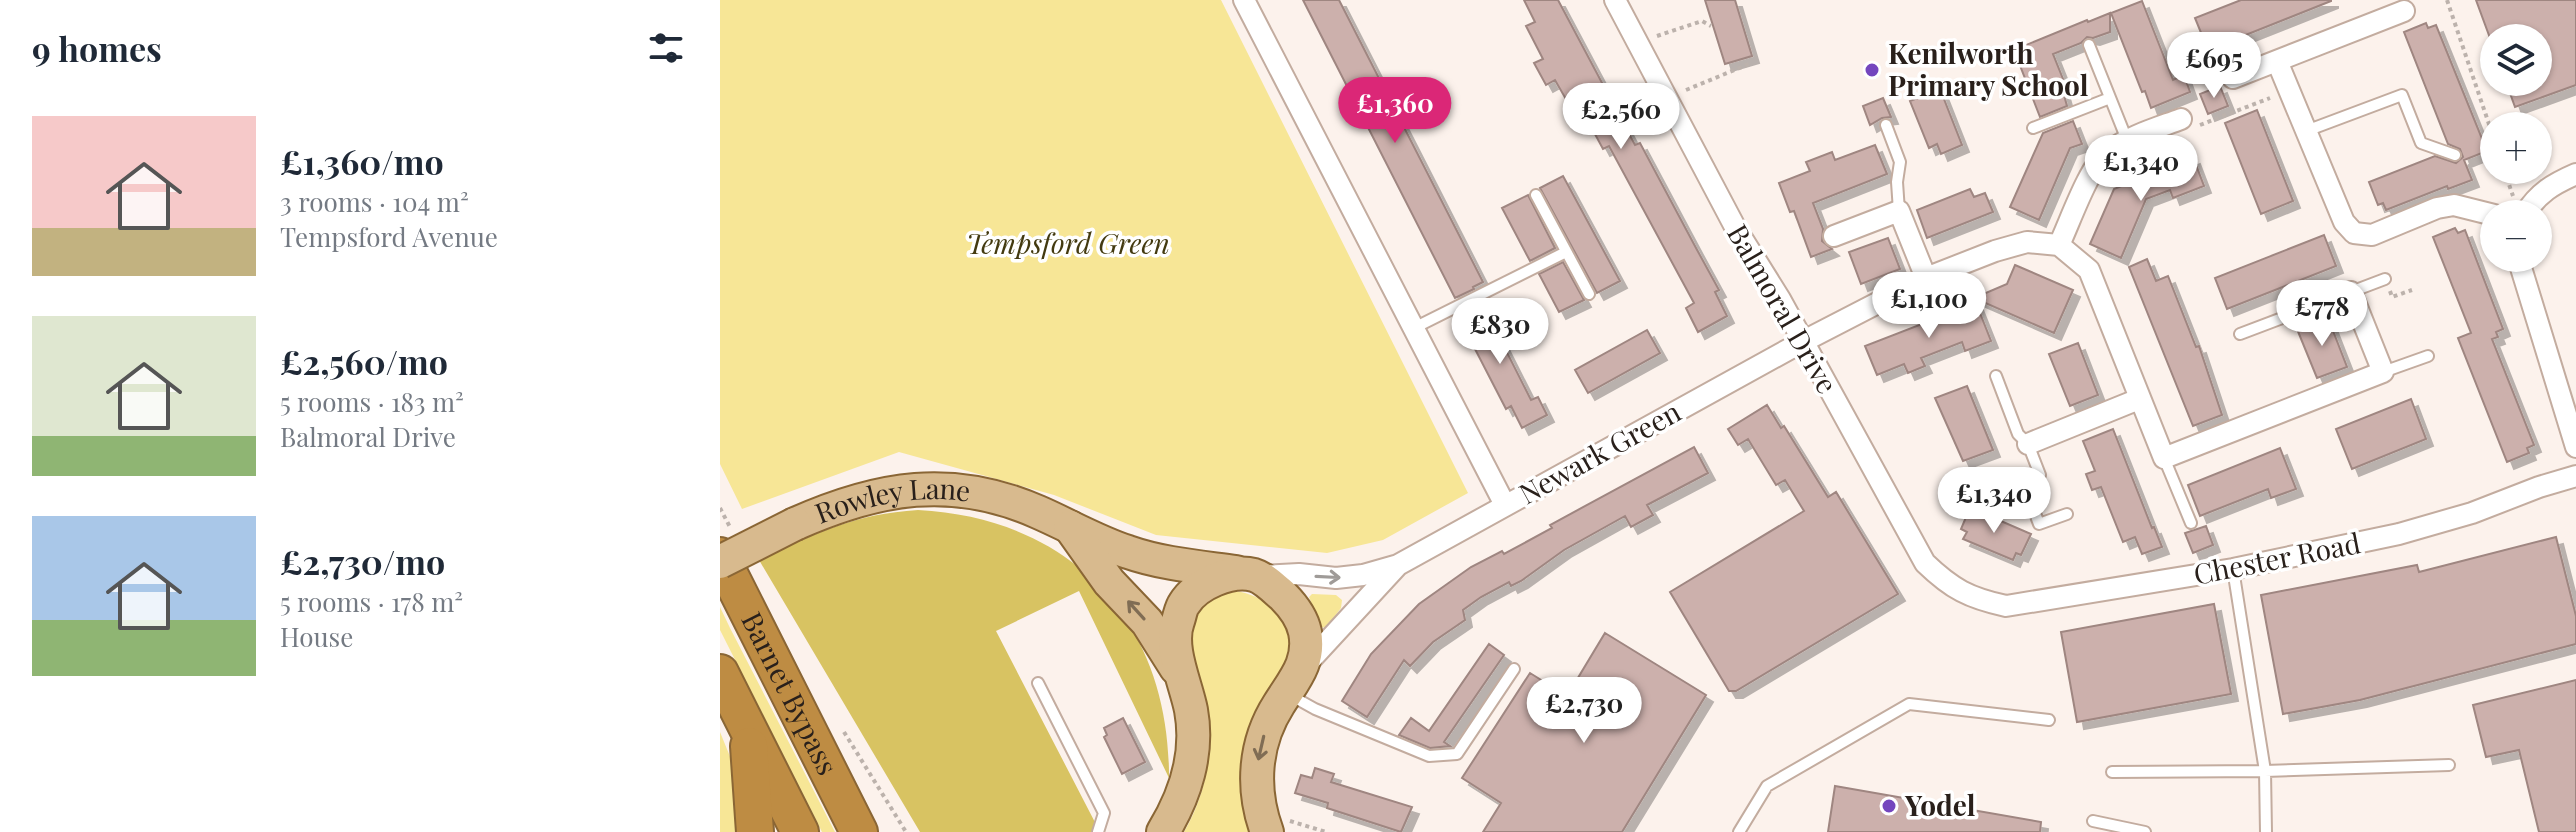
<!DOCTYPE html>
<html lang="en">
<head>
<meta charset="utf-8">
<style>
	body { margin:0; font-family:"Playfair Display",serif; background:#f2f2f3; color:#1f2937; height:100vh; display:flex; flex-direction:column; font-size:30px; white-space:nowrap }
	* { box-sizing:border-box; margin:0 }
	p { font-size:26px; color:#747a83 }
	.icon { flex:none; width:44px; height:44px; fill:none; stroke:currentColor; stroke-width:2; stroke-linecap:round; stroke-linejoin:round }
	.map { position:relative; flex:1; overflow:hidden }
	.panel { display:flex; flex-direction:column; background:#fff; width:720px }
	.panel>* { flex:none }
	.buttons { position:absolute; left:1760px; top:24px; display:grid; gap:16px }
	.buttons a { display:grid; place-items:center; width:72px; height:72px; border-radius:50%; background:#fff; box-shadow:0 2px 6px #0004; font-size:40px }
	.price { position:absolute; translate:-50% -68px; padding:0 18px; border-radius:28px; background:#fff; color:#222; font-size:26px; line-height:52px; filter:drop-shadow(0 2px 4px #0008) }
	.price::after { content:''; position:absolute; left:50%; top:48px; width:24px; height:18px; margin-left:-12px; background:inherit; clip-path:polygon(0 0,100% 0,50% 100%) }
	.price.active { background:#db2777; color:#fff }
	ul { padding:0; list-style:none }
	li { display:flex; align-items:center; gap:24px; height:200px; padding:0 32px }
	li span { display:grid; place-items:center; flex:none; width:224px; height:160px; border-radius:0px; color:#555 }
	li>.icon { margin-inline-start:auto }
	span .icon { width:96px; height:96px; fill:#fffc; stroke-width:1 }
	li b { font-size:34px }
	h2 { display:flex; justify-content:space-between; align-items:center; height:96px; padding:0 32px; font-size:34px }
	main { display:flex; flex:1; min-height:0 }
	.map>svg:first-child { display:block }
	.green { fill:#f7e696 }
	.forest { fill:#d8c362 }
	.building { fill:#ccb0ac; stroke:#9f8681; stroke-width:2; filter:url(#shadow) }
	.lines { fill:none; stroke-linecap:round; stroke-linejoin:round }
	.lane-casing { stroke:#c3ac9f; stroke-width:14 }
	.street-casing { stroke:#c3ac9f; stroke-width:24 }
	.primary-casing { stroke:#8a6635; stroke-width:36 }
	.highway-casing { stroke:#8a6635; stroke-width:40 }
	.path { stroke:#bcb2ac; stroke-width:4; stroke-dasharray:4 4; stroke-linecap:butt }
	.lane { stroke:#fff; stroke-width:10 }
	.street { stroke:#fff; stroke-width:20 }
	.primary { stroke:#d8ba8e; stroke-width:32 }
	.highway { stroke:#be8c43; stroke-width:36 }
	.primary-bridge-casing { stroke:#8a6635; stroke-width:36; stroke-linecap:butt }
	.primary-bridge { stroke:#d8ba8e; stroke-width:32 }
	.oneway { stroke:#9f9b98 }
	.oneway2 { stroke:#806d54 }
	.poi-dot { fill:#7446be; stroke:#fff; stroke-width:3 }
	.labels { text-anchor:middle; stroke-width:7; stroke-linejoin:round; paint-order:stroke }
	.poi-label { font-size:28px; font-weight:bold; fill:#29201b; stroke:#fff; text-anchor:start }
	.park-label { font-size:28px; font-style:italic; fill:#433a10; stroke:#fff }
	.street-label { font-size:28px; fill:#29201b; stroke:#fff }
</style>
</head>
<body>
<main>
<section class="panel">
<h2>9 homes<svg class="icon" aria-label="filters" viewBox="0 0 24 24"><path d="M4 7h16M4 17h16"/><circle cx="9" cy="7" r="2"/><circle cx="15" cy="17" r="2"/></svg></h2>
<ul>
<li><span style="background:linear-gradient(#f6c9c9 70%,#c2b280 0)"><svg class="icon" aria-label="home" viewBox="0 0 24 24"><path d="M3 11l9-7 9 7M6 9v11h12V9"/></svg></span><div><b>£1,360/mo</b><p>3 rooms · 104 m²</p><p>Tempsford Avenue</p></div></li>
<li><span style="background:linear-gradient(#dfe7d0 75%,#8fb573 0)"><svg class="icon" aria-label="home" viewBox="0 0 24 24"><path d="M3 11l9-7 9 7M6 9v11h12V9"/></svg></span><div><b>£2,560/mo</b><p>5 rooms · 183 m²</p><p>Balmoral Drive</p></div></li>
<li><span style="background:linear-gradient(#a9c7e8 65%,#8fb573 0)"><svg class="icon" aria-label="home" viewBox="0 0 24 24"><path d="M3 11l9-7 9 7M6 9v11h12V9"/></svg></span><div><b>£2,730/mo</b><p>5 rooms · 178 m²</p><p>House</p></div></li>
</ul>
</section>
<div class="map">
<svg width="1856" height="832" viewBox="0 0 1856 832">
	<defs>
		<filter id="shadow"><feDropShadow dx="7" dy="7" stdDeviation="0" flood-color="#0004"/></filter>
	</defs>
	<rect width="100%" height="100%" fill="#fcf2ec"/>
	<path class="green" d="M0,0H501L748,493L663,540L607,553L436,535L334,495L179,452L22,509L0,464Z
		M516,591C552,597 582,627 565,665C555,688 538,706 529,729C517,764 521,797 529,832H464C482,802 492,761 490,726C489,710 486,693 480,678C478,670 472,663 471,655C463,620 482,596 516,591Z
		M592,594L616,595L622,600L621,608L606,628L601,627L589,597Z
		M0,607L10,628L115,832H102L0,630Z
		M0,732L20,781L25,832H0Z"/>
	<path class="forest" d="M198,510C353,518 450,623 449,778L359,591L276,631L380,832H200L39,560C96,533 134,514 198,510Z"/>
	<path class="building" d="M583,0H619L763,282L753,287L754,289L735,298Z
		M804,0H838L915,145L920,143L976,248L999,290L995,292L1007,316L978,332L966,308L974,303L889,146L883,149L855,97L847,101L835,80L826,85L814,63L823,59L806,26L815,22Z
		M985,0H1015L1032,56L1005,64Z
		M1521,0H1611V1L1488,50L1475,18Z
		M1756,0H1856V85L1795,107L1786,82H1818V38H1770Z
		M1422,1L1453,80L1464,75L1470,92L1431,108L1425,91L1422,92L1391,13Z
		M1390,13V32L1373,38L1367,37L1361,43L1333,54L1343,79L1340,81L1347,106L1320,117L1294,50L1367,20L1368,22Z
		M1706,23L1708,28L1716,25L1767,151L1744,160L1752,180L1728,189L1727,186L1666,210L1663,203L1658,205L1649,182L1715,156L1736,163L1743,157L1740,149L1728,144L1684,32Z
		M1500,86L1508,106L1488,114L1480,94Z
		M1220,89L1242,145L1221,154L1217,144L1209,148L1190,101Z
		M1163,98L1171,117L1162,118L1150,125L1143,106Z
		M1537,110L1573,201L1541,214L1505,123Z
		M1353,121L1362,144L1350,148L1319,220L1290,207L1323,133Z
		M1155,145L1167,174L1093,203L1103,229L1102,241L1112,249L1091,257L1074,211L1070,212L1059,183L1090,171L1086,162L1112,152L1115,160Z
		M1473,157L1484,186L1453,198L1450,190L1426,199L1401,258L1370,244L1394,189Z
		M843,176L900,281L877,293L820,188Z
		M1250,189L1254,197L1265,193L1273,212L1207,238L1197,210Z
		M808,195L835,248L810,261L782,208Z
		M1735,228L1738,233L1745,230L1783,329L1776,332L1778,337L1772,339L1814,445L1807,448L1809,453L1787,462L1738,338L1751,333L1713,237Z
		M1604,235L1616,266L1507,309L1495,278Z
		M1168,238L1180,269L1141,284L1129,252Z
		M1427,259L1436,281L1448,276L1476,347L1479,346L1502,415L1473,426L1409,267Z
		M843,262L864,300L839,312L819,274Z
		M1295,265L1353,290L1334,333L1254,298L1287,284Z
		M762,303L811,400L818,397L827,415L802,428L791,406L786,409L739,318L744,316L742,313Z
		M1256,303L1271,341L1245,351L1242,342L1201,358L1205,366L1188,373L1184,364L1157,375L1145,346Z
		M1608,318L1627,367L1597,378L1577,329Z
		M927,330L940,353L868,393L855,370Z
		M1358,343L1378,395L1350,406L1329,354Z
		M1247,386L1273,450L1243,461L1215,398Z
		M1691,399L1706,439L1632,469L1616,429Z
		M1047,405L1061,428L1064,426L1108,497L1116,492L1178,594L1016,691H1009L950,592L1084,511L1065,480L1056,485L1028,439L1018,445L1008,429Z
		M1393,429L1432,528L1434,527L1442,547L1422,554L1415,537L1403,542L1381,487L1372,490L1366,474L1375,471L1363,441Z
		M974,447L988,473L927,505L933,515L911,527L905,516L844,550L801,581L791,586L789,582L761,597L743,610L745,620L713,642L690,666L684,660L647,717L622,701L651,654L699,604L751,567L782,551L784,554L832,528L830,525Z
		M1560,448L1576,489L1551,498L1548,489L1480,516L1468,485Z
		M1253,509L1311,534L1301,555L1296,553L1293,560L1243,539L1247,532L1241,529L1249,510Z
		M1486,526L1493,545L1473,553L1465,533Z
		M1836,537L1856,616V644L1640,700L1563,714L1541,595L1697,565L1699,572Z
		M1494,604L1511,694L1357,722L1341,632Z
		M885,633L986,695L902,832H763L781,803L742,778L810,673L847,696Z
		M769,644L784,655L724,742L730,746L710,748L679,735L691,718L709,731Z
		M1856,680V832H1819L1799,750L1766,757L1753,705Z
		M403,718L425,762L402,774L384,737L387,735L384,728Z
		M595,768L614,774L611,782L692,807L681,832L607,808L608,803L575,793L581,775L592,778Z
		M1115,786L1321,822L1320,832H1108Z"/>
	<g class="lines">
		<g class="lane-casing">
			<path id="lane" d="M1369,45L1407,140
				M1166,125L1180,162L1177,182L1179,211
				M1313,128L1390,98
				M1586,131L1682,95L1701,143L1735,155
				M816,195L869,294
				M692,329L846,252
				M1520,334L1665,279
				M1663,372L1708,356
				M1444,458L1471,523
				M1303,481L1319,524L1347,514
				M1245,503L1320,475L1308,444L1298,434L1276,376
				M318,683L384,813L378,832
				M568,694L595,709L709,756L737,754L794,669
				M1392,772L1545,771L1513,569
				M1373,821L1425,832
				M1019,832L1047,786L1189,704L1329,720
				M1546,832L1545,771L1729,765"/>
		</g>
		<g class="street-casing">
			<path id="street" d="M524,0L785,505
				M895,0L1015,227L1060,299L1205,563C1232,589 1249,598 1286,606L1513,569L1679,534L1752,513L1819,487L1856,476
				M1557,61L1624,222L1634,233L1652,235L1717,208L1734,205L1774,215
				M1513,78L1684,11
				M1805,214C1818,193 1833,184 1856,174
				M1114,236L1179,211L1206,278
				M1339,245C1350,222 1369,166 1388,152C1409,136 1437,128 1461,119
				M1798,258L1856,447
				M1308,444L1419,399
				M539,576L579,574L616,578L643,575L678,565L1082,342L1206,278L1275,251L1307,242L1339,245L1369,270L1444,458L1663,372L1631,292
				M583,668L678,565"/>
		</g>
		<g class="primary-casing">
			<g id="primary">
				<path id="s1" d="M75,524C158,487 232,474 318,512C348,525 377,542 408,552C442,564 480,567 516,572"/>
				<path d="M350,527L389,582L427,622L456,668"/>
				<path d="M443,832C465,796 479,753 471,710C466,684 448,647 458,621C460,615 461,608 464,604C476,584 511,569 534,575C544,578 555,589 563,596C573,606 582,618 585,632C591,662 574,680 559,704C534,743 531,789 547,832"/>
			</g>
		</g>
		<g class="highway-casing">
			<g id="highway">
				<path id="s2" d="M0,556L139,832"/>
				<path d="M0,673L80,832"/>
				<path d="M29,746L35,832"/>
			</g>
		</g>
		<path class="path" d="M1727,0L1774,139
			M937,36L982,21L991,26
			M966,90L1029,64
			M1480,125L1550,98
			M1784,170L1793,196
			M1670,291L1672,297L1692,290
			M0,508L11,529
			M124,732L186,832
			M570,821L606,832"/>
		<use href="#lane" class="lane"/>
		<use href="#street" class="street"/>
		<use href="#primary" class="primary"/>
		<use href="#highway" class="highway"/>
		<g class="primary-bridge-casing">
			<path id="primary-bridge" d="M0,562L75,524"/>
		</g>
		<use href="#primary-bridge" class="primary-bridge"/>
	</g>
	<defs><path id="oneway-shaft" d="M-6 0H5M1.5-3L5.5 0L1.5 3" fill="none" stroke-width="1.6" stroke-linecap="round" stroke-linejoin="round" transform="scale(2)"/></defs>
	<use class="oneway" href="#oneway-shaft" transform="translate(608 577) rotate(3)"/>
	<g class="oneway2">
		<use href="#oneway-shaft" transform="translate(416 610) rotate(-132)"/>
		<use href="#oneway-shaft" transform="translate(541 748) rotate(103)"/>
	</g>
	<g class="poi-dot">
		<circle cx="1152" cy="70" r="8"/>
		<circle cx="1169" cy="806" r="8"/>
	</g>
	<g class="labels">
		<g class="poi-label">
			<text x="1168" y="64">Kenilworth<tspan x="1168" dy="32">Primary School</tspan></text>
			<text x="1185" y="816">Yodel</text>
		</g>
		<g class="park-label">
			<text x="348" y="254">Tempsford Green</text>
		</g>
		<g class="street-label">
			<text transform="translate(1062 309) rotate(60)" y="10">Balmoral Drive</text>
			<text transform="translate(880 453) rotate(-29)" y="10">Newark Green</text>
			<text dy="10" stroke="none"><textPath href="#s1" startOffset="102">Rowley Lane</textPath></text>
			<text transform="translate(1557 559) rotate(-11)" y="10">Chester Road</text>
			<text dy="10" stroke="none"><textPath href="#s2" startOffset="154">Barnet Bypass</textPath></text>
		</g>
	</g>
</svg>
<div class="buttons">
<a><svg class="icon" aria-label="layers" viewBox="0 0 24 24"><path d="M12 4l9 5-9 5-9-5zM3 14l9 5 9-5"/></svg></a>
<a>+</a>
<a>−</a>
</div>
<b class="price" style="left:1494px;top:100px">£695</b>
<b class="price active" style="left:675px;top:145px">£1,360</b>
<b class="price" style="left:901px;top:151px">£2,560</b>
<b class="price" style="left:1421px;top:203px">£1,340</b>
<b class="price" style="left:1209px;top:340px">£1,100</b>
<b class="price" style="left:1602px;top:348px">£778</b>
<b class="price" style="left:780px;top:366px">£830</b>
<b class="price" style="left:1274px;top:535px">£1,340</b>
<b class="price" style="left:864px;top:745px">£2,730</b>
</div>
</main>
</body>
</html>
